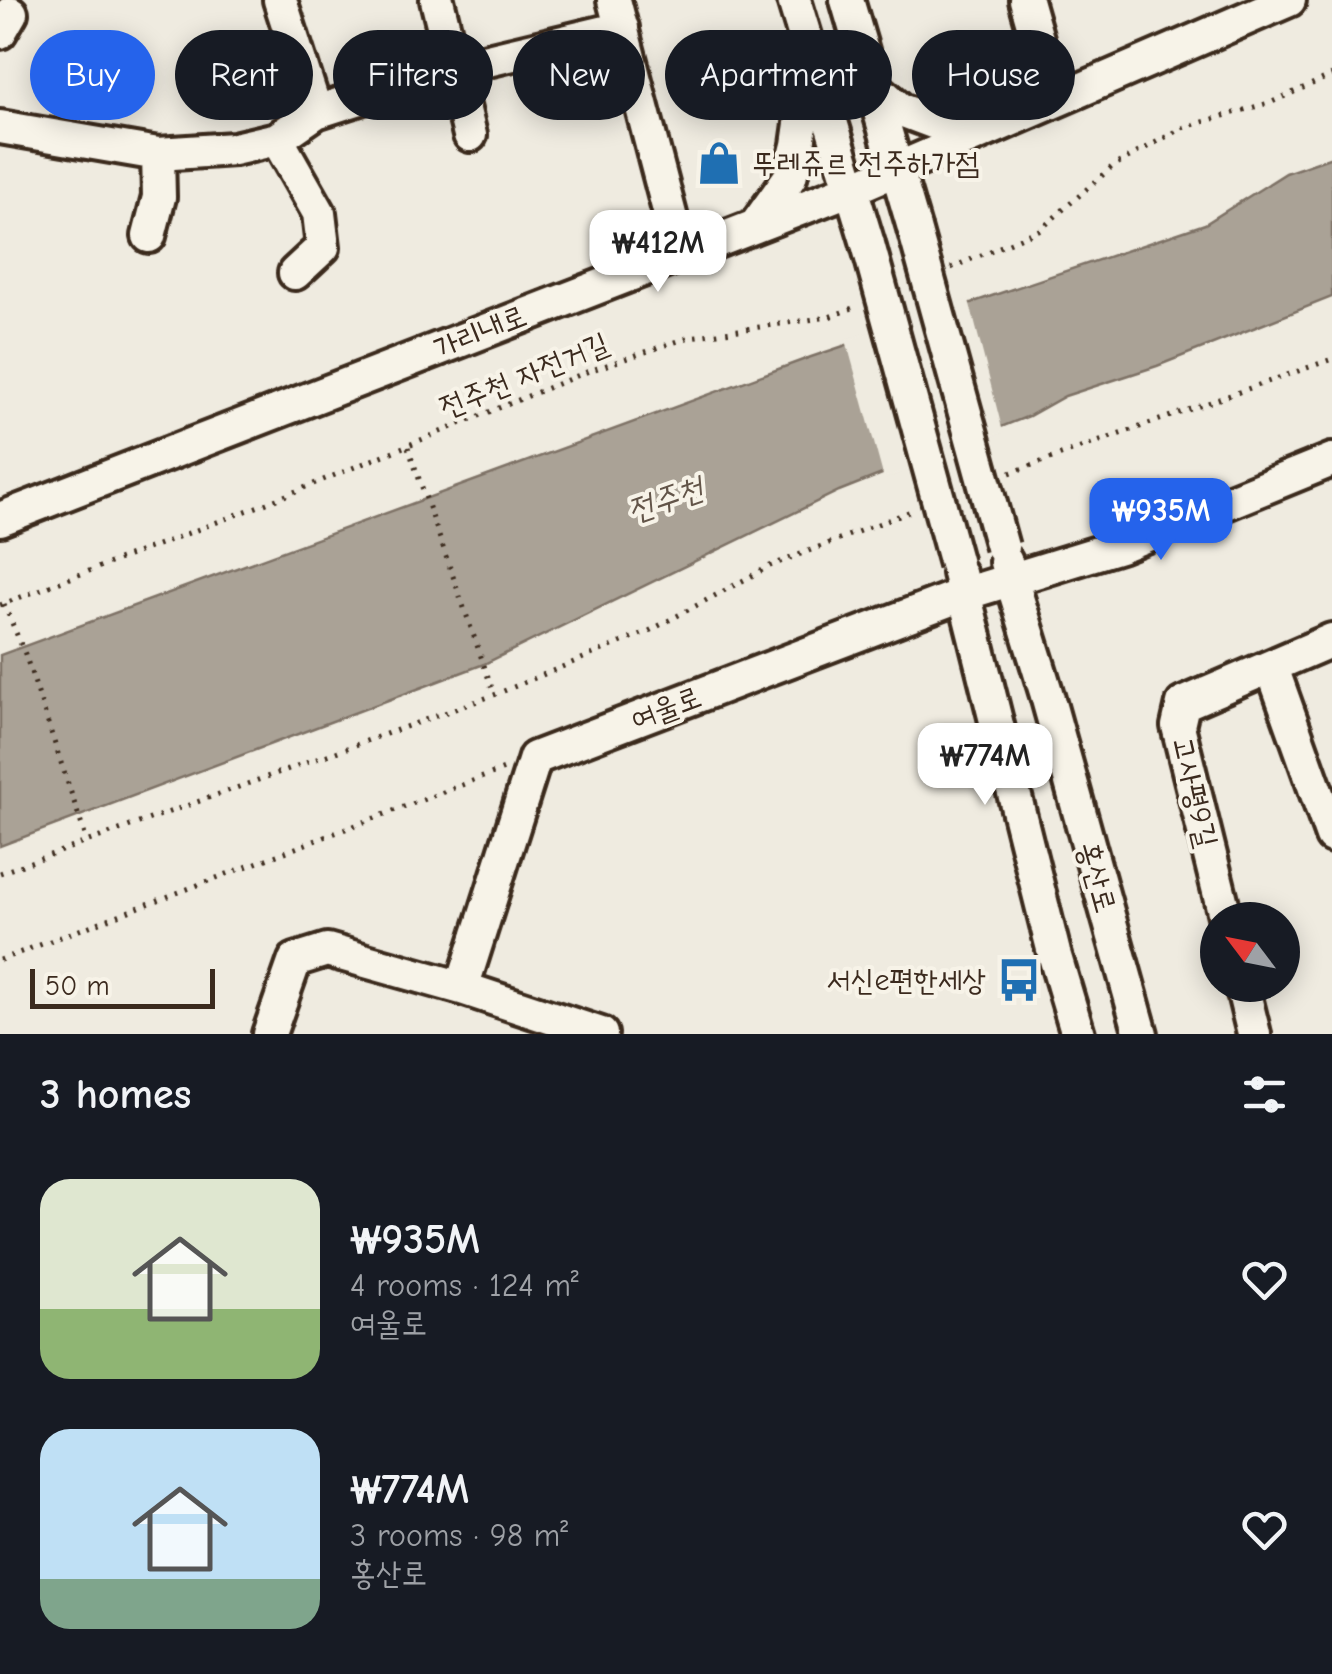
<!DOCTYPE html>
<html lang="en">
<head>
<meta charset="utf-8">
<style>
	body { margin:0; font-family:"Comic Neue","Poor Story",sans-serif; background:#242831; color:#f1f3f6; height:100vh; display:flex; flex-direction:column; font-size:38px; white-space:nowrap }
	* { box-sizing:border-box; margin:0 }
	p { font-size:32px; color:#9ea1a6 }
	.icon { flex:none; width:55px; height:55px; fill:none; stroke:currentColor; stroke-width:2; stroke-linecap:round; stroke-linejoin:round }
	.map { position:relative; height:1034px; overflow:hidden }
	.details { display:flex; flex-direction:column; background:#171b24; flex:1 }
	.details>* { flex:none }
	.hud { position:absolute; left:30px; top:30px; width:1272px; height:90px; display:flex; gap:20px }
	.needle { width:65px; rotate:302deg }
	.fabs { position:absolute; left:1200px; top:902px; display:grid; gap:20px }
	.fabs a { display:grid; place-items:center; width:100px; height:100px; border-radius:50%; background:#171b24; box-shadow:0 5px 25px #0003; font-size:50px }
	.scale { position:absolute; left:30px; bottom:25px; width:185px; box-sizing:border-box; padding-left:10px; border:5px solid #3b2a1e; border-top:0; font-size:28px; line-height:35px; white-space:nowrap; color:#3b2a1e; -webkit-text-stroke:8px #f7f3e8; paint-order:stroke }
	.price { position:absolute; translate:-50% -85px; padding:0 22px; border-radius:20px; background:#fff; color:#222; font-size:32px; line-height:65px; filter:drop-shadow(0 2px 5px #0008) }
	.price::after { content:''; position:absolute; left:50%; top:60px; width:30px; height:22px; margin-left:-15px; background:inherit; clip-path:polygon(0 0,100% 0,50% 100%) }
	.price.active { background:#2563eb; color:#fff }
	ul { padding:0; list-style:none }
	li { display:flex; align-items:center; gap:30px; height:250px; padding:0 40px }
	li span { display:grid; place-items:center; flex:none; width:280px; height:200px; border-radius:30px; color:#555 }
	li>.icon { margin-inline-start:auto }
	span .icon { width:120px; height:120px; fill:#fffc; stroke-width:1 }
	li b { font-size:42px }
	h2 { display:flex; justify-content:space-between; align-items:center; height:120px; padding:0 40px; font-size:42px }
	.chip { padding:0 35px; border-radius:45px; background:#171b24; box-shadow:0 5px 25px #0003; font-size:35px; line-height:90px }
	.chip.active { background:#2563eb; color:#fff }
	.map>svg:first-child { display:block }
	.water { fill:#aaa296; stroke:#7e7266; stroke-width:2.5 }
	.pier { fill:#efebe0 }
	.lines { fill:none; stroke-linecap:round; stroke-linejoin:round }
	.minor-casing { stroke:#3b2a1e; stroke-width:40 }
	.path { stroke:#3b2a1e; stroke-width:5; stroke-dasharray:2.5 8; stroke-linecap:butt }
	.minor { stroke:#f7f3e8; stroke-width:32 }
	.minor-bridge-casing { stroke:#3b2a1e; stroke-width:40; stroke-linecap:butt }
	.minor-bridge { stroke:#f7f3e8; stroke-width:32 }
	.labels { text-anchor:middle; stroke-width:8; stroke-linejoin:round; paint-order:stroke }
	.poi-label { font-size:30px; fill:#3b2a1e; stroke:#f7f3e8; text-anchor:start }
	.street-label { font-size:30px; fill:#3b2a1e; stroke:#f7f3e8 }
	.water-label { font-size:32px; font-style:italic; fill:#625448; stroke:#f7f3e8 }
</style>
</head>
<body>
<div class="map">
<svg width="1332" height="1034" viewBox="0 0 1332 1034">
	<rect width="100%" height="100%" fill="#efebe0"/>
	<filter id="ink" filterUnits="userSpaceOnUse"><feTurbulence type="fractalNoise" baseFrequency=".01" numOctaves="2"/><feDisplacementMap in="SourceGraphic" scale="20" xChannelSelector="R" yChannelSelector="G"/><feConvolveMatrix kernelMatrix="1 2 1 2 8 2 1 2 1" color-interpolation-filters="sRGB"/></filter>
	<g filter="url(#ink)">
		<path class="water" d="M1332,157V297L1157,366L1065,396L1029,416L839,491L484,664L0,846V655L811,357L1205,224L1286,173Z"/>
		<path class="pier" d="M969,300L1003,432L884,479L846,340Z"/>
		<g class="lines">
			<g class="minor-casing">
				<path id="minor" d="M280,0L316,112
					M437,0L470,135
					M614,0L680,253
					M794,0L868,244
					M847,0L914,228
					M1026,0L1054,99
					M0,32L11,13
					M872,85L901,110L970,136
					M0,127L158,154L234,149L277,139L316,112L454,68L622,28
					M277,139L319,213L323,247L295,273
					M756,225L790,177L798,145L809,67
					M149,236L159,197L158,154
					M0,519L851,189L1289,0
					M1006,562L1046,692L1141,1034
					M959,573L1054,953L1078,1034
					M1272,668L1332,836
					M1226,920L1178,726L1183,704L1332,640
					M1242,985L1254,1034
					M462,988L535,758L964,594L1120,546L1332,460
					M269,1034L295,960L327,950L462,988L601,1034"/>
			</g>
			<path class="path" d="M951,268L1041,229L1113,166L1182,128L1272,102L1332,75
				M408,447L494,694
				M1010,473L1332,359
				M4,604L25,654L87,841
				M0,605L267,503L589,371L690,337L829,317L858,306
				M0,873L494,695L649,631L770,566L911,511
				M0,960L504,769"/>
			<use href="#minor" class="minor"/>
			<g class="minor-bridge-casing">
				<path id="minor-bridge" d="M914,228L1002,547
					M868,244L956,564"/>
			</g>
			<use href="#minor-bridge" class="minor-bridge"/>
		</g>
	</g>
	<defs>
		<g id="shop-bare" transform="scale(3.45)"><path d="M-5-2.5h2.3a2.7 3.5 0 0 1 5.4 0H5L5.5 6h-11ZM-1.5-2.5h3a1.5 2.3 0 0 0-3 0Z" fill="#1f6fb2" stroke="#f7f3e8" stroke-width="2.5" paint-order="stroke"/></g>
		<g id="bus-bare" transform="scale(3.45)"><path d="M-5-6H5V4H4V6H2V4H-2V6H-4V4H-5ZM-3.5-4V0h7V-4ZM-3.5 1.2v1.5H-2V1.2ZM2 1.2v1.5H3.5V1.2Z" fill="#1f6fb2" stroke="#f7f3e8" stroke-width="2.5" paint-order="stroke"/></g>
	</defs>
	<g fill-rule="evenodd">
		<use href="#shop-bare" x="719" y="163"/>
		<use href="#bus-bare" x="1019" y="980"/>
	</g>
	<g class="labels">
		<g class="poi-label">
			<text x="752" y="173">뚜레쥬르 전주하가점</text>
			<text x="986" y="990" text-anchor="end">서신e편한세상</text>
		</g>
		<g class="street-label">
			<text transform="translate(480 332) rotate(-22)" y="10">가리내로</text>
			<text transform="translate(524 375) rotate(-22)" y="10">전주천 자전거길</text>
			<text transform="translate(666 708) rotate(-21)" y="10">여울로</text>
			<text transform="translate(1195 792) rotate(77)" y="10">고사평9길</text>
			<text transform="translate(1097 877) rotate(74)" y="10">홍산로</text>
		</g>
		<g class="water-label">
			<text transform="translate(665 499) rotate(-19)" y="11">전주천</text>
		</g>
	</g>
</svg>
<div class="fabs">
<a><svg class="needle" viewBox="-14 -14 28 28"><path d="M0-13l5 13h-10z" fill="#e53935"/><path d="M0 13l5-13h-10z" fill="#9ea1a6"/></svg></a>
</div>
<div class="scale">50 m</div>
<b class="price" style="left:658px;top:295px">₩412M</b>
<b class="price active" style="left:1161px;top:563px">₩935M</b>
<b class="price" style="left:985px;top:808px">₩774M</b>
<div class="hud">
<a class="chip active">Buy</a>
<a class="chip">Rent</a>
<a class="chip">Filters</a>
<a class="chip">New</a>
<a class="chip">Apartment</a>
<a class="chip">House</a>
</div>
</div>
<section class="details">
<h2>3 homes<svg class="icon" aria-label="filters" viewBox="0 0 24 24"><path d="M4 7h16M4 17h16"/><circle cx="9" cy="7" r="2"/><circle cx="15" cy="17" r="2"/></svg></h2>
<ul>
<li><span style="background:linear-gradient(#dfe7d0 65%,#8fb573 0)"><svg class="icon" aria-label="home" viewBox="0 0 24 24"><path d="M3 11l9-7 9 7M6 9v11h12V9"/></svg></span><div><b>₩935M</b><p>4 rooms · 124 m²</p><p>여울로</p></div><svg class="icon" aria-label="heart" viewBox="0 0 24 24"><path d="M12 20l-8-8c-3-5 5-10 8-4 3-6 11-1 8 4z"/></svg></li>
<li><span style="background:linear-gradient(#bfe0f5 75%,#7fa58c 0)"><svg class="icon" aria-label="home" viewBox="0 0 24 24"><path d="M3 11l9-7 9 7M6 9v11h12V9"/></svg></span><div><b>₩774M</b><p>3 rooms · 98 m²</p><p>홍산로</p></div><svg class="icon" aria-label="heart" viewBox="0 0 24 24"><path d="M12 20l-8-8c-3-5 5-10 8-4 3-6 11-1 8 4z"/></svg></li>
</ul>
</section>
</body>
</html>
